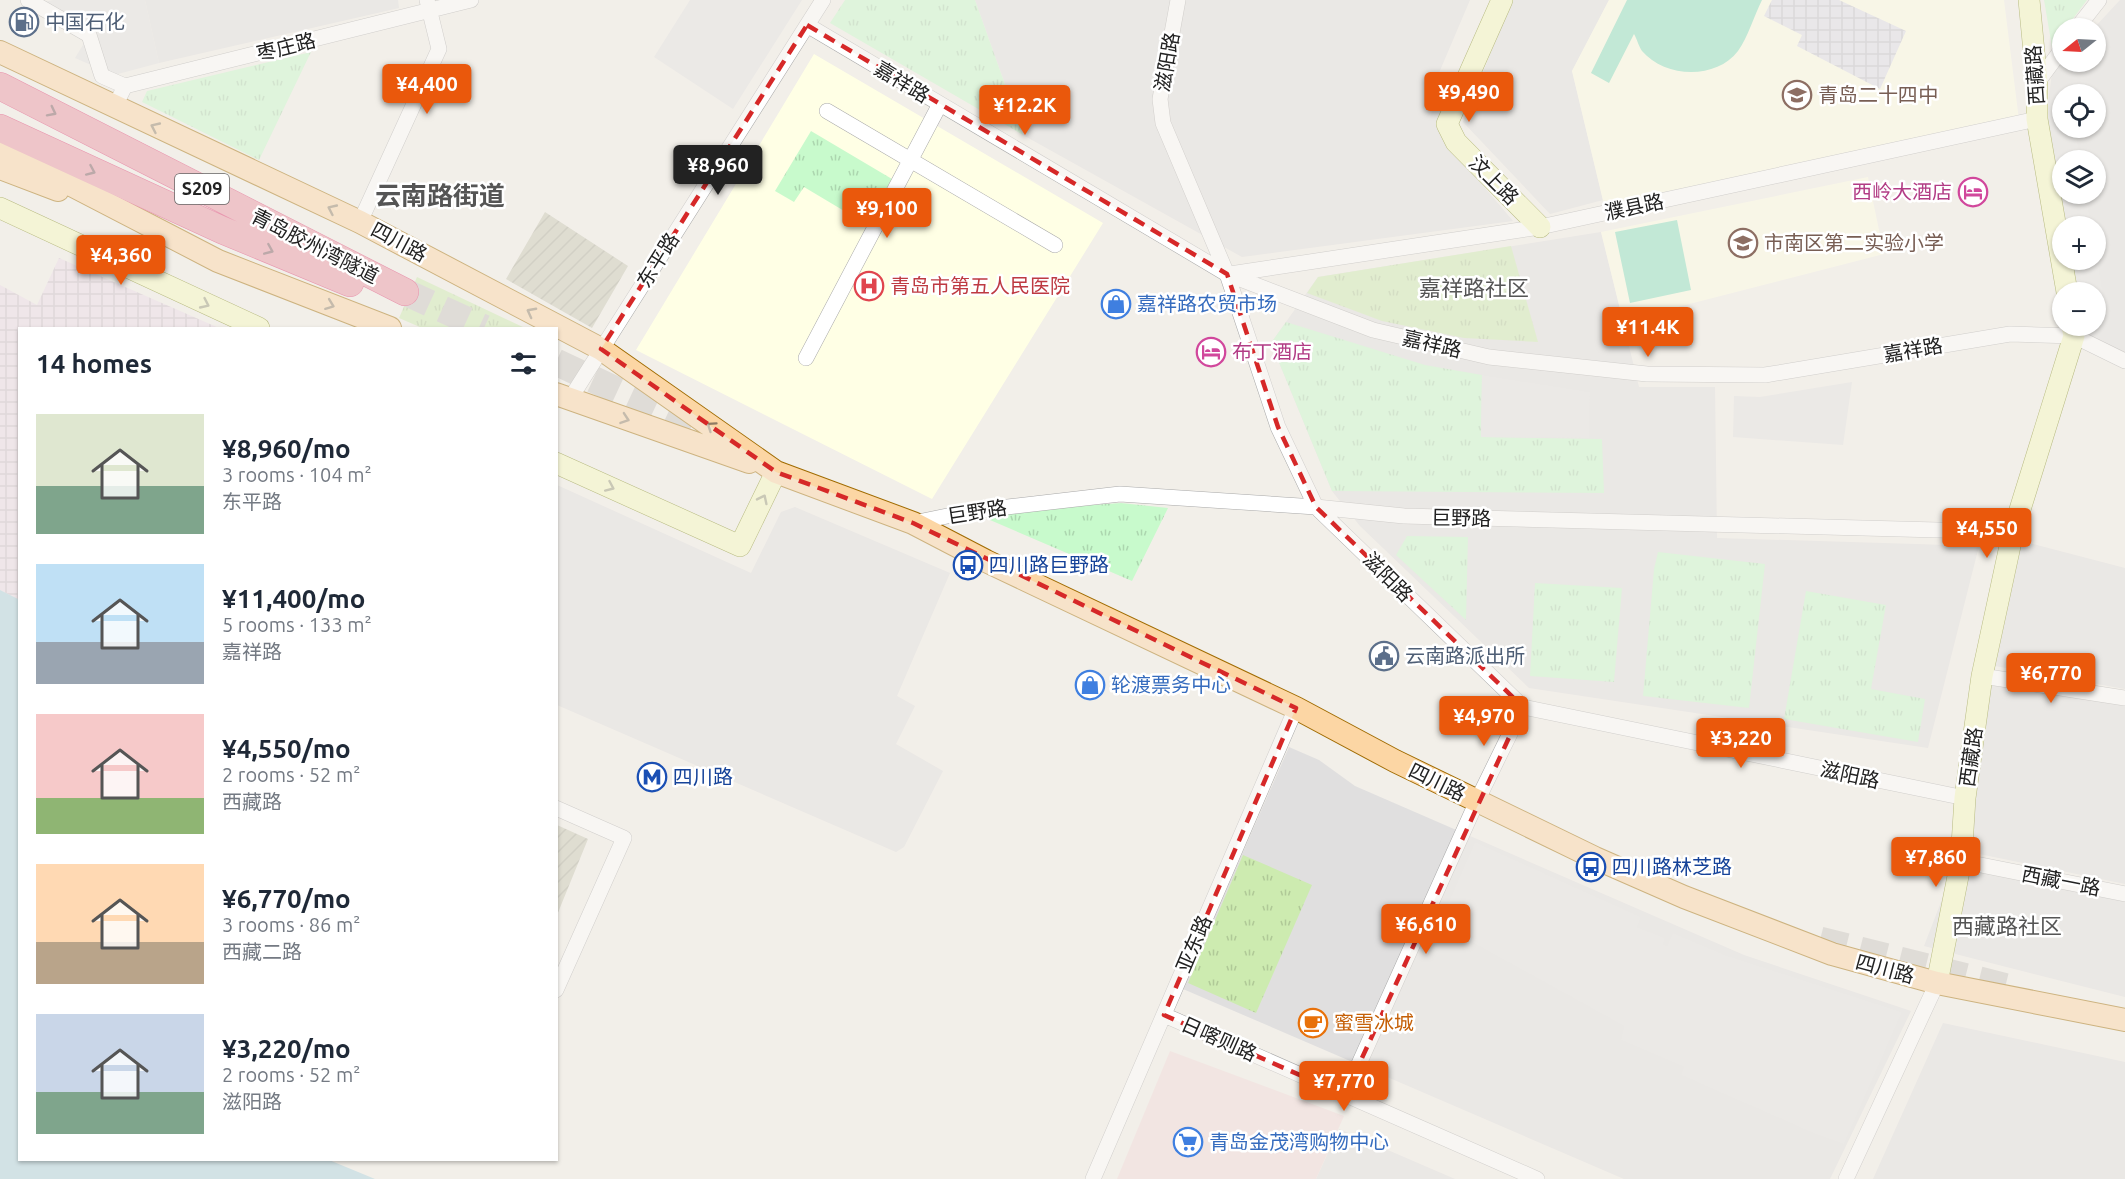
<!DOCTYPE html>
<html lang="en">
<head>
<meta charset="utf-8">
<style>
	body { margin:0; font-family:Ubuntu,"Noto Sans SC",sans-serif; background:#f2f2f3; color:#1f2937; height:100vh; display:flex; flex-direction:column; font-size:22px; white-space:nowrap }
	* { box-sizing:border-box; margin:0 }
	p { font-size:20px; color:#747a83 }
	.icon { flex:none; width:33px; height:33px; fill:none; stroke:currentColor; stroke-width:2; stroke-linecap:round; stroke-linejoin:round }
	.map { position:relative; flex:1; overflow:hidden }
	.drawer { position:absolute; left:18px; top:327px; width:540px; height:834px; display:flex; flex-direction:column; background:#fff; border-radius:0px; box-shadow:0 2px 4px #0004 }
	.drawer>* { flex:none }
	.needle { width:39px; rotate:252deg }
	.buttons { position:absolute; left:2052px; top:18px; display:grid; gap:12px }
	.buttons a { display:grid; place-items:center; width:54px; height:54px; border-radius:50%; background:#fff; box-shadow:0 2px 4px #0004; font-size:30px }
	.price { position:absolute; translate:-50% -51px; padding:0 14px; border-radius:6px; background:#ea580c; color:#fff; font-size:20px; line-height:39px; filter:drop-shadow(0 2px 3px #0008) }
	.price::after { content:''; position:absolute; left:50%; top:36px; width:18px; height:14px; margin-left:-9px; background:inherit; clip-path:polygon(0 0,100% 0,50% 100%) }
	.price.current { background:#222; color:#fff }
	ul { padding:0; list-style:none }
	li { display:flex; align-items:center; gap:18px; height:150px; padding:0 18px }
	li span { display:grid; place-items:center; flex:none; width:168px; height:120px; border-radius:0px; color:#555 }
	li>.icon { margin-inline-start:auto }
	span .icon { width:72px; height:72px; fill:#fffc; stroke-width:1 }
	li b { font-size:26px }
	h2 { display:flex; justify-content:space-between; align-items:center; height:72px; padding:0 18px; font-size:26px }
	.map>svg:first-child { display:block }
	.residential { fill:#e0dfdf; fill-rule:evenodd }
	.commercial { fill:#f2dad9 }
	.industrial { fill:url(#industrial-grid) }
	.education { fill:#ffffe5 }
	.construction { fill:url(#construction-furrows) }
	.grass { fill:url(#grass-tufts) }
	.park { fill:url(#park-tufts) }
	.pitch { fill:#88e0be }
	.parking { fill:#e2e2e2 }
	.plaza { fill:url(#plaza-grid) }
	.water { fill:#aad3df }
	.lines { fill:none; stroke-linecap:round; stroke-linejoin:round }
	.highway-tunnel { stroke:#c8c6c1; stroke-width:27; stroke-dasharray:27 14; stroke-linecap:butt }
	.street-casing { stroke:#a9a9a9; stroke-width:16 }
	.secondary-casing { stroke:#707d05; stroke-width:22 }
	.primary-casing { stroke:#a06b00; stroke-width:24 }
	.highway-casing { stroke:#dc2a67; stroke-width:28 }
	.street { stroke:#fff; stroke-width:15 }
	.secondary { stroke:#f7fabf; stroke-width:21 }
	.primary { stroke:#fcd6a4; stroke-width:22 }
	.highway { stroke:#e892a2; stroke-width:27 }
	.oneway { stroke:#7b545c }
	.oneway2 { stroke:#8f7c63 }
	.oneway3 { stroke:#979978 }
	.marked { fill:none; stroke:#d62828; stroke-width:4.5; stroke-dasharray:12 8; stroke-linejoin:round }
	.labels { text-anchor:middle; stroke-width:5; stroke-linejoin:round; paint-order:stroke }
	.shield { fill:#fff; stroke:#646464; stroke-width:1.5 }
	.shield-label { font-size:18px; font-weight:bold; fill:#222 }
	.service-label { font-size:20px; fill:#4e5e75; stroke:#fff; text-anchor:start }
	.street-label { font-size:20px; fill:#222; stroke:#fff }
	.education-label { font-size:20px; fill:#785e54; stroke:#fff; text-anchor:start }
	.hotel-label { font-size:20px; fill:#b23c85; stroke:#fff; text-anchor:end }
	.health-label { font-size:20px; fill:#be3a42; stroke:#fff; text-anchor:start }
	.shop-label { font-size:20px; fill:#366cbe; stroke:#fff; text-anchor:start }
	.transit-label { font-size:20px; fill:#164399; stroke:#fff; text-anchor:start }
	.food-label { font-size:20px; fill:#c56008; stroke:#fff; text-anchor:start }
	.quarter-label { font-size:22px; fill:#555; stroke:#fff }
	.district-label { font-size:26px; font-weight:bold; fill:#555; stroke:#fff }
</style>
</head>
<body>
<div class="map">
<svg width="2125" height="1179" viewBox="0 0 2125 1179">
	<defs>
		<pattern id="industrial-grid" width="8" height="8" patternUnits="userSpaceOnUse" patternTransform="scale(1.5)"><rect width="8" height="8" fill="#ebdbe8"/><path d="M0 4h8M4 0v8" fill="none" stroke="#c9bcc7"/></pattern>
		<pattern id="construction-furrows" width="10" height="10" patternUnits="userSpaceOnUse" patternTransform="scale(1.5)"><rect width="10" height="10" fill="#c7c7b4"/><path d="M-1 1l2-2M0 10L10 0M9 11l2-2" fill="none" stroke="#abab9a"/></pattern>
		<pattern id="grass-tufts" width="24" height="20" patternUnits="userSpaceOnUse" patternTransform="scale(1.5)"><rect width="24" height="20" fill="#cdebb0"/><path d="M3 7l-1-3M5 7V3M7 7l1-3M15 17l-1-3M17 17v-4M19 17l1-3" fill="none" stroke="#b0c997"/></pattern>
		<pattern id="park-tufts" width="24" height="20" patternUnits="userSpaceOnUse" patternTransform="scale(1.5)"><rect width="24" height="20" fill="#c8facc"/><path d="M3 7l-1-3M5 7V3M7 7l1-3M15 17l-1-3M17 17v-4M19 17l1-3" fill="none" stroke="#acd6af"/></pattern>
		<pattern id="plaza-grid" width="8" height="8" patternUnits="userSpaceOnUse" patternTransform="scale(1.5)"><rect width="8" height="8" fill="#dddde8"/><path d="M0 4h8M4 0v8" fill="none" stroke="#bdbdc7"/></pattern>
	</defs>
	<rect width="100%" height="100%" fill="#f2efe9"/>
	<path class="residential" d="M145,0H398L399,8L159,63Z
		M975,0H1470L1430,94L1448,101L1446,142L1513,221L1242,257L1023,135Z
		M1512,0H1609L1572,71L1603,200L1550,214L1463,122Z
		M2120,0H2125V353L2082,332L2081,326H2096V226H2064L2046,118L2052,73L2063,62H2096L2094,28ZM2062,94H2096V128H2062ZM2062,160H2096V194H2062Z
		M1601,232L1639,387H1715L1717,538L1979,546L1928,748L1529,688L1360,526L1332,491L1271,343L1318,277Z
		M557,485L751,573L781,512L795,507L950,573L897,696L915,706L896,744L943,771L904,847L896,852L557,705Z
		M2021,541L2125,568V689L1995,666Z
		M1986,683L2125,704V884L1960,850Z
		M1289,747L1319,760L1355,786L1744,955L1911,1011L1830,1179H1624L1183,989Z
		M1956,863L2125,897V997L1924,946Z
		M1943,1023L2125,1062V1179H1873Z
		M1339,1129L1455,1179H1316Z"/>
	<path class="commercial" d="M1170,1051L1344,1116L1316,1179H1117Z"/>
	<path class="industrial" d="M59,258L219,328H20L19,600L0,590V285L37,305Z"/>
	<path class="education" d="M1609,0H2004L2019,120L1605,209L1572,71Z
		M814,54L1103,223L932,499L636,350Z
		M1868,177L1884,254L1623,321L1601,232Z"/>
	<path class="construction" d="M545,212L628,266L592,328L506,279Z
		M557,825L588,839L557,915Z"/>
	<path class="grass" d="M1511,246L1538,342L1464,338L1382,321L1307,293L1318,277Z
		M417,277L525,328H422L399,318Z
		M1243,855L1312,885L1256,1013L1188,983Z"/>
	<path class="park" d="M845,0H975L1023,135L830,23Z
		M2044,0H2087L2066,28H2062V33L2052,47Z
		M311,52L259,160L142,102L147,91Z
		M811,131L892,179L866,224L804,187L794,202L775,191Z
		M1286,322L1425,365L1482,375L1481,437L1602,439L1604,493L1332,491L1271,343Z
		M1121,503L1168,508L1132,581L990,520L993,512Z
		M1407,536L1468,537L1466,620L1396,555Z
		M1658,552L1765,564L1749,708L1643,696L1654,569Z
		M1535,583L1622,588L1614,682L1530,676Z
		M1806,591L1886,605L1871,689L1925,699L1918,742L1784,719Z"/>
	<path class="pitch" d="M1627,0H1762C1754,16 1748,37 1738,51C1716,80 1665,78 1642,51C1639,47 1637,39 1634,34L1609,83L1591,73Z
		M1677,220L1691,290L1630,303L1615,232Z"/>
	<path class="parking" d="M53,0H145L159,63L114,75L75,58L89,35L35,4Z
		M690,0H802L733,109L654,57Z
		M2062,115V128H2075L2081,160H2062V194H2086L2091,226H2064L2046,118Z
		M2096,251L2105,306L2096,308V292H2075L2070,260H2096Z
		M1482,375L1590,392L1589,438L1481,437Z
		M1852,382L1843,445L1733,437L1734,396L1760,397Z
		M1475,842L1641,917L1637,927L1665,938L1663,944L1667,946L1673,933L1725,955L1902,1012L1844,1144L1813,1133L1681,1075L1684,1067L1621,1040L1624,1026L1439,924Z"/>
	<path class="plaza" d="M1772,0H1839L1906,31L1880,89L1797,46L1802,35L1764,16Z"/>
	<path class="water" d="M0,590L20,600V1160H329L375,1179H0Z"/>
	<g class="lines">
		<path class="highway-tunnel" d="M405,292L484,328
			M556,362L719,438
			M1820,940L2015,989"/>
		<g class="street-casing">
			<path id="street" d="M28,0L89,35L102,76L125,86
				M1178,0L1160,99L1163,123L1227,274L1278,427L1316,507L1523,707L1965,798
				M807,25L1227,274L1373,330L1489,357L1647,374L1765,375L2010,334L2074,336L2125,361
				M2077,28L2099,0
				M2037,83L2062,49
				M114,108L125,86L471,0
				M827,111L1055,245
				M360,222L439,49L427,0
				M1230,274L1540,227L2037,119
				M806,358L940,104
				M570,399L823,0
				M913,523L972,511L1120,494L1316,507L1404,516L2013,532
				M1982,676L2125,698
				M556,808L624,838L556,990
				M1961,861L2125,894
				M1164,1015L1537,1179
				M1345,1095L1477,801L1523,707
				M1093,1179L1296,708
				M1846,1179L1937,983"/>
		</g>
		<g class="secondary-casing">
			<path id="secondary" d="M1502,0L1447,124L1456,142L1540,227
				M2029,0L2037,83V119L2067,292
				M0,208L259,328
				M556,463L740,546L776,472
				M1937,983L1961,861L1965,798L1982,676L2013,532L2074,336L2072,326"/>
		</g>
		<g class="primary-casing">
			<path id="primary" d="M0,52L360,222L601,349L776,472L913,523L986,561L1296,708L1395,761L1595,858L1684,897L1832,954L1937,983L2125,1020
				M0,148L218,261L390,328
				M0,168L58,190
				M556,394L749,462"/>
		</g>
		<g class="highway-casing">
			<path id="highway" d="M0,86L405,292
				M0,128L222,230L350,283"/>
		</g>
		<use href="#street" class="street"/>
		<use href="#secondary" class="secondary"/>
		<use href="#primary" class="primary"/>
		<use href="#highway" class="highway"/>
	</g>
	<defs><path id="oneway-chevron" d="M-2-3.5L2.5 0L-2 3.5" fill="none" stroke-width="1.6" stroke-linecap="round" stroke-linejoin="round" transform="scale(1.5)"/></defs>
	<g class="oneway">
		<use href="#oneway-chevron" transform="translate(52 112) rotate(27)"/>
		<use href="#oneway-chevron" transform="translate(91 171) rotate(24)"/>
		<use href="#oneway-chevron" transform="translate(269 250) rotate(23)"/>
	</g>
	<g class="oneway2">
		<use href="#oneway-chevron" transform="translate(155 127) rotate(-155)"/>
		<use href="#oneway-chevron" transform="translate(332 209) rotate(-155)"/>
		<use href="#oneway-chevron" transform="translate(330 305) rotate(21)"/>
		<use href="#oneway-chevron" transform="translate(531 312) rotate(-152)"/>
		<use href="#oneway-chevron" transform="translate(625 419) rotate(19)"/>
		<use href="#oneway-chevron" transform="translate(711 426) rotate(-145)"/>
	</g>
	<g class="oneway3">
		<use href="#oneway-chevron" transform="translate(205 304) rotate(25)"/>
		<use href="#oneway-chevron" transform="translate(610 487) rotate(24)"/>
		<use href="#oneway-chevron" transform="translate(763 499) rotate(-64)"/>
	</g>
	<path d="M0 0H2125V1179H0ZM807,25L1227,274L1278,427L1316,507L1523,707L1345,1095L1164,1015L1296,708L913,523L776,472L601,349Z" fill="#f2efe9" fill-opacity=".55" fill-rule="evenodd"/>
	<path class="marked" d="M807,25L1227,274L1278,427L1316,507L1523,707L1345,1095L1164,1015L1296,708L913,523L776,472L601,349Z"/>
	<defs>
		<g id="fuel-ring" transform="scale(1.5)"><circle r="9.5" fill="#fff" stroke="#5c6f8a" stroke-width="1.5"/><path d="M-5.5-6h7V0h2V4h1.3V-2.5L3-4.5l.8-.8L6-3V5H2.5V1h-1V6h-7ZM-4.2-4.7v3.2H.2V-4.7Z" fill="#5c6f8a"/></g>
		<g id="school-ring" transform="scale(1.5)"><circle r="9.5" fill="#fff" stroke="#8d6e63" stroke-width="1.5"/><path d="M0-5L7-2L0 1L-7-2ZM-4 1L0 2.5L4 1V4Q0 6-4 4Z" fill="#8d6e63"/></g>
		<g id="hotel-ring" transform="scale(1.5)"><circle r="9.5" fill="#fff" stroke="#d1479c" stroke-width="1.5"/><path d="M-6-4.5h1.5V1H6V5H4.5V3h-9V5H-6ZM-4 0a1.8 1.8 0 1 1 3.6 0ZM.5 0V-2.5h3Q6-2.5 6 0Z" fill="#d1479c"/></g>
		<g id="hospital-ring" transform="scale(1.5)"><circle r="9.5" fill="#fff" stroke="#e0444e" stroke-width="1.5"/><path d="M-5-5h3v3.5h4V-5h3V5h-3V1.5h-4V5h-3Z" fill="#e0444e"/></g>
		<g id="shop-ring" transform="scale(1.5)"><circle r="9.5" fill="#fff" stroke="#3f7fe0" stroke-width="1.5"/><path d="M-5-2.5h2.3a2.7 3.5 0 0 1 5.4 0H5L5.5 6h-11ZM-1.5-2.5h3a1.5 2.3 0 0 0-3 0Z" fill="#3f7fe0"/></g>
		<g id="bus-ring" transform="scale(1.5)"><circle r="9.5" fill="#fff" stroke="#1a4fb4" stroke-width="1.5"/><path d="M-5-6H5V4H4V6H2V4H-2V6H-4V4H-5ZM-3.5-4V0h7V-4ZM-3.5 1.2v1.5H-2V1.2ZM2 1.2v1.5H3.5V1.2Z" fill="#1a4fb4"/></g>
		<g id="civic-ring" transform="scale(1.5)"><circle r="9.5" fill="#fff" stroke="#5c6f8a" stroke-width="1.5"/><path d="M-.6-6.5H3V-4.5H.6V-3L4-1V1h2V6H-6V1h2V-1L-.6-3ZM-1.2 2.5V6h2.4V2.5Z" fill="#5c6f8a"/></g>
		<g id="metro-ring" transform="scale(1.5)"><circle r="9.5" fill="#fff" stroke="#1a4fb4" stroke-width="1.5"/><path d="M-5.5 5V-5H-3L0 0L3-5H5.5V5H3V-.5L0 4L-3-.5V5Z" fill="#1a4fb4"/></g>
		<g id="cafe-ring" transform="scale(1.5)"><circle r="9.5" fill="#fff" stroke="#e8710a" stroke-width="1.5"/><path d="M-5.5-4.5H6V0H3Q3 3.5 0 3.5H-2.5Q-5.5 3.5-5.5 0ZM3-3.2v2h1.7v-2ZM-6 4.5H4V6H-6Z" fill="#e8710a"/></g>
		<g id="supermarket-ring" transform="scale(1.5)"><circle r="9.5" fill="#fff" stroke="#3f7fe0" stroke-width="1.5"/><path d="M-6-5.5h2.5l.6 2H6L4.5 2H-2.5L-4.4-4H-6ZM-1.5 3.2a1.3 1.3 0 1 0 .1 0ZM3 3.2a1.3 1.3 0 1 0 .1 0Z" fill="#3f7fe0"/></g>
	</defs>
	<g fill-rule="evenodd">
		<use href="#fuel-ring" x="24" y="22"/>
		<use href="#school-ring" x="1797" y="95"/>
		<use href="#hotel-ring" x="1973" y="192"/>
		<use href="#school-ring" x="1743" y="243"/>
		<use href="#hospital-ring" x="869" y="286"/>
		<use href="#shop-ring" x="1116" y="304"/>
		<use href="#hotel-ring" x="1211" y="352"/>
		<use href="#bus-ring" x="968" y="565"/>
		<use href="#civic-ring" x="1384" y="656"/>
		<use href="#shop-ring" x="1090" y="685"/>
		<use href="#metro-ring" x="652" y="777"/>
		<use href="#bus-ring" x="1591" y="867"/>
		<use href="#cafe-ring" x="1313" y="1023"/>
		<use href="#supermarket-ring" x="1188" y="1142"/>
	</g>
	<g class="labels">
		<rect class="shield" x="175" y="174" width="54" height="30" rx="4.5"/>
		<g class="shield-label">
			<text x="202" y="195">S209</text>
		</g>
		<g class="service-label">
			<text x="45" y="29">中国石化</text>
			<text x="1405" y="663">云南路派出所</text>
		</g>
		<g class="street-label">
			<text transform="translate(286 47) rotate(-14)" y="7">枣庄路</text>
			<text transform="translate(1167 62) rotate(-80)" y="7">滋阳路</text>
			<text transform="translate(2035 75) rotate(-94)" y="7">西藏路</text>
			<text transform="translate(902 82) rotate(31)" y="7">嘉祥路</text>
			<text transform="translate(1494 180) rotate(45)" y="7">汶上路</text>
			<text transform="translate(1634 207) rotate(-12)" y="7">濮县路</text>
			<text transform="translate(399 242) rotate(28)" y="7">四川路</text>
			<text transform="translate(315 246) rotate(27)" y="7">青岛胶州湾隧道</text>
			<text transform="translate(658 260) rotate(-58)" y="7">东平路</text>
			<text transform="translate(1432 344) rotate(13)" y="7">嘉祥路</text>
			<text transform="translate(1913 350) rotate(-10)" y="7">嘉祥路</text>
			<text transform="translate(977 512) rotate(-9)" y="7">巨野路</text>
			<text transform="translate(1461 518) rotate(1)" y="7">巨野路</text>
			<text transform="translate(1388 577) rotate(45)" y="7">滋阳路</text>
			<text transform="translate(1971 757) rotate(-82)" y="7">西藏路</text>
			<text transform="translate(1850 775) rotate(12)" y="7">滋阳路</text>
			<text transform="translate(1437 782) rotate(26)" y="7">四川路</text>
			<text transform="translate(2061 881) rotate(11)" y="7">西藏一路</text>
			<text transform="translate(1194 944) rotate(-67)" y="7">亚东路</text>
			<text transform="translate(1885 969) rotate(15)" y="7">四川路</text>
			<text transform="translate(1219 1039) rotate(24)" y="7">日喀则路</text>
		</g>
		<g class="education-label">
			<text x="1818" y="102">青岛二十四中</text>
			<text x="1764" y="250">市南区第二实验小学</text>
		</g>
		<g class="hotel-label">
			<text x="1952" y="199">西岭大酒店</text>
			<text x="1232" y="359" text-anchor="start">布丁酒店</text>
		</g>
		<g class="health-label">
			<text x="890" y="293">青岛市第五人民医院</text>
		</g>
		<g class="shop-label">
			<text x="1137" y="311">嘉祥路农贸市场</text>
			<text x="1111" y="692">轮渡票务中心</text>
			<text x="1209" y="1149">青岛金茂湾购物中心</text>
		</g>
		<g class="transit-label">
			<text x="989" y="572">四川路巨野路</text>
			<text x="673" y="784">四川路</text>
			<text x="1612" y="874">四川路林芝路</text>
		</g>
		<g class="food-label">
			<text x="1334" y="1030">蜜雪冰城</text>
		</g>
		<g class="quarter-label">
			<text x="1474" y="296">嘉祥路社区</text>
			<text x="2007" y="934">西藏路社区</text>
		</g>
		<g class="district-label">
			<text x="440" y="205">云南路街道</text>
		</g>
	</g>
</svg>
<div class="buttons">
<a><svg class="needle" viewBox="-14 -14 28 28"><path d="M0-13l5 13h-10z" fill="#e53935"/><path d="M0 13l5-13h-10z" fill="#747a83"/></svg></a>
<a><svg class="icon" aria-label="locate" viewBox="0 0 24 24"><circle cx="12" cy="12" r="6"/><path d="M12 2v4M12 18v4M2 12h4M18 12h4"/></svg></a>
<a><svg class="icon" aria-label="layers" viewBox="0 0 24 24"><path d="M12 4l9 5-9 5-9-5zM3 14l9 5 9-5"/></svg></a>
<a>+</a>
<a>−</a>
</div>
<b class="price" style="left:427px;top:115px">¥4,400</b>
<b class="price" style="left:1469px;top:123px">¥9,490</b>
<b class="price" style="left:1025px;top:136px">¥12.2K</b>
<b class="price current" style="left:718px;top:196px">¥8,960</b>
<b class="price" style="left:887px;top:239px">¥9,100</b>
<b class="price" style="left:121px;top:286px">¥4,360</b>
<b class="price" style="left:1648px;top:358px">¥11.4K</b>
<b class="price" style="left:1987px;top:559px">¥4,550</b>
<b class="price" style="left:2051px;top:704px">¥6,770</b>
<b class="price" style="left:1484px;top:747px">¥4,970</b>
<b class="price" style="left:1741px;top:769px">¥3,220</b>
<b class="price" style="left:1936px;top:888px">¥7,860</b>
<b class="price" style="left:1426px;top:955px">¥6,610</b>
<b class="price" style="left:1344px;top:1112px">¥7,770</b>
<section class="drawer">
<h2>14 homes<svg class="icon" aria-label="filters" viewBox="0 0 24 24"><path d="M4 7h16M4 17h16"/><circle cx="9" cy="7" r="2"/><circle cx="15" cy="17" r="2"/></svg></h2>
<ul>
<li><span style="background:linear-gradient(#dfe7d0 60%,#7fa58c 0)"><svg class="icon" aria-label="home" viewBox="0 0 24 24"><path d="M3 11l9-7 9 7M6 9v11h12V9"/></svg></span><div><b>¥8,960/mo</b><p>3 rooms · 104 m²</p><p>东平路</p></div></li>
<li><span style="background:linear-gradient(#bfe0f5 65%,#9aa5b1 0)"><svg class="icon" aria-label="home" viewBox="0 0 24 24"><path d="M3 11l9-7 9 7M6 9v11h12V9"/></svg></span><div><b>¥11,400/mo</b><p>5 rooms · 133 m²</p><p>嘉祥路</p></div></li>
<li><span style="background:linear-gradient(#f6c9c9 70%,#8fb573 0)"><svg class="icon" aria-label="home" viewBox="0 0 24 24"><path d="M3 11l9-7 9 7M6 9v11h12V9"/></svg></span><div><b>¥4,550/mo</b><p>2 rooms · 52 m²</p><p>西藏路</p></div></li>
<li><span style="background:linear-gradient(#ffd9b3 65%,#b9a48a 0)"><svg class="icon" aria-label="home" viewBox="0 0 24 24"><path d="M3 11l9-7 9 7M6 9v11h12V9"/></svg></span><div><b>¥6,770/mo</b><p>3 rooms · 86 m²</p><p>西藏二路</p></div></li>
<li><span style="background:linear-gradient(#c9d6e8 65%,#7fa58c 0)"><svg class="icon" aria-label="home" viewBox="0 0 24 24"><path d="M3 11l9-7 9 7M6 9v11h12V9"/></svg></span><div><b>¥3,220/mo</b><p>2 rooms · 52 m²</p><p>滋阳路</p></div></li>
</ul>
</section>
</div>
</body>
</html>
